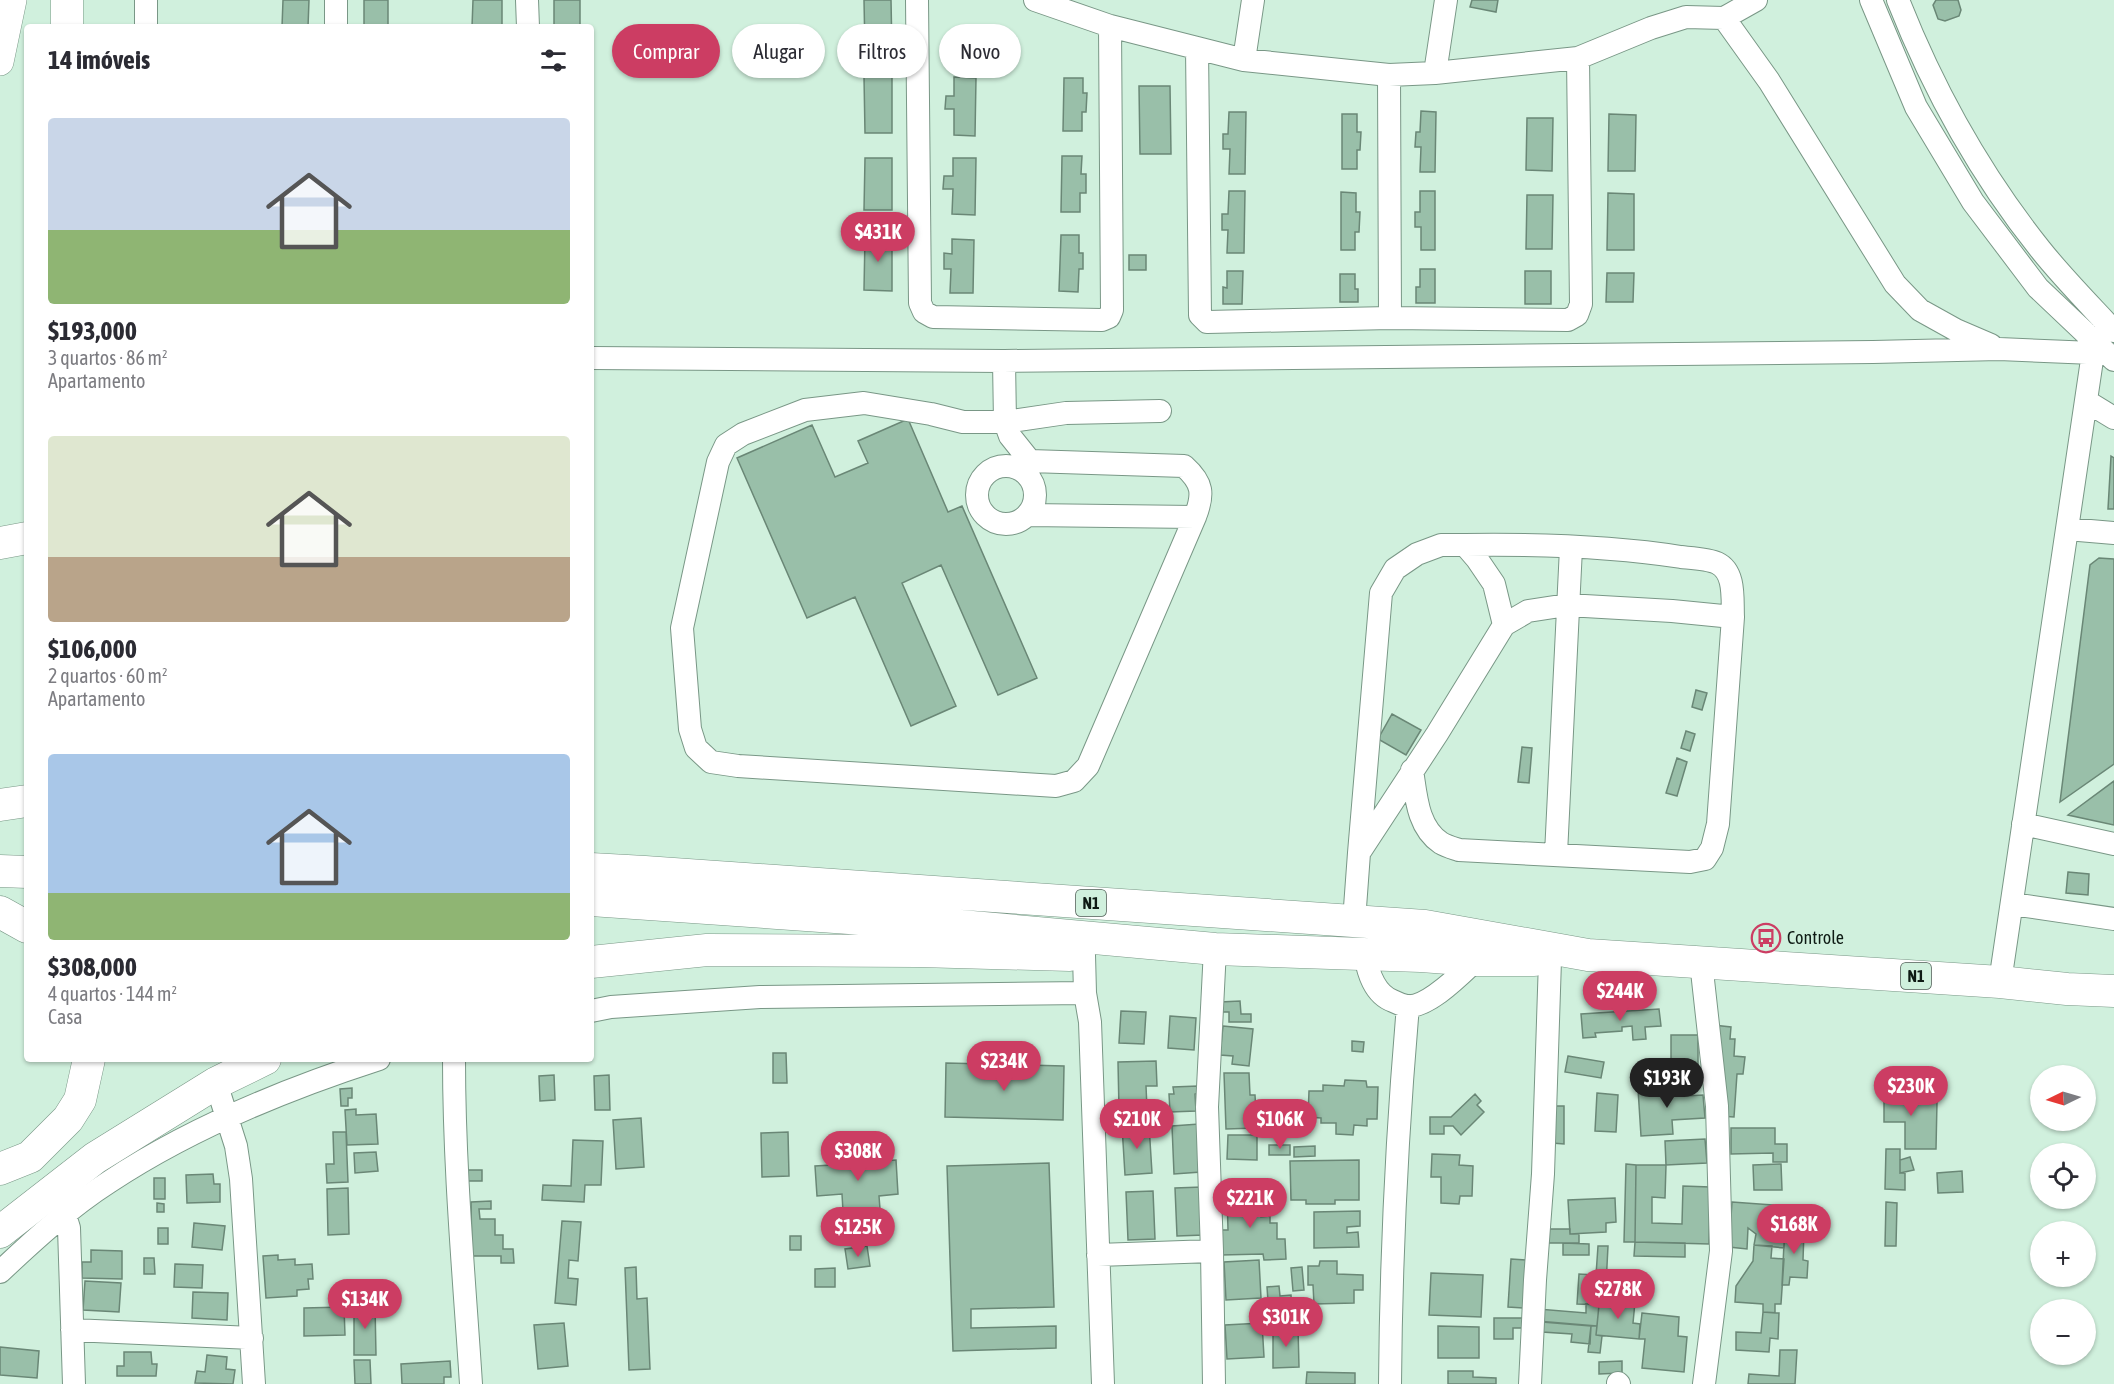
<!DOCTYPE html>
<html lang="pt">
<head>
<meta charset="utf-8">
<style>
	body { margin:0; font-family:"Asap Condensed",sans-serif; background:#f7f7f7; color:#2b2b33; height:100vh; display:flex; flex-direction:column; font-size:22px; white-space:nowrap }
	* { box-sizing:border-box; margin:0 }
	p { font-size:20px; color:#7c7c81 }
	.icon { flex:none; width:33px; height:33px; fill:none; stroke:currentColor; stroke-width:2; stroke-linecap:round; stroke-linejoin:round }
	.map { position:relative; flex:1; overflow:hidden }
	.sheet { position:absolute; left:24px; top:24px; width:570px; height:1038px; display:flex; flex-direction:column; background:#fff; border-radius:6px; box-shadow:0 2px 4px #0004 }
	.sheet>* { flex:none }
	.top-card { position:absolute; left:612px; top:24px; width:570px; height:54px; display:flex; gap:12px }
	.needle { width:39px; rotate:265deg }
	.fabs { position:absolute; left:2030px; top:1065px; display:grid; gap:12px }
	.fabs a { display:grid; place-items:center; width:66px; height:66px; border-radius:50%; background:#fff; box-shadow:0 2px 4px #0004; font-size:30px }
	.price { position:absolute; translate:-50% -51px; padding:0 14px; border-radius:21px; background:#cc3d63; color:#fff; font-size:20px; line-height:39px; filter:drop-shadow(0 2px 3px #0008) }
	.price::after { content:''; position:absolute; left:50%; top:36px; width:18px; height:14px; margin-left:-9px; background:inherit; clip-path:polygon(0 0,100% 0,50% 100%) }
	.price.current { background:#222; color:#fff }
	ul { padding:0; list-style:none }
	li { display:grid; align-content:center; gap:12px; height:318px; padding:0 24px }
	li span { display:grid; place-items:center; height:186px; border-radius:6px; color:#555 }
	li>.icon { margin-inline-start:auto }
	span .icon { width:108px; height:108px; fill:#fffc; stroke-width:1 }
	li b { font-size:26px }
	h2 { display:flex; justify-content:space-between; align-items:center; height:72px; padding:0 24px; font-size:26px }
	.pill { padding:0 21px; border-radius:27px; background:#fff; box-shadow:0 2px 4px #0004; font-size:21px; line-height:54px }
	.pill.current { background:#cc3d63; color:#fff }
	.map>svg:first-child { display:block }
	.building { fill:#99bfa9; stroke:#6a8776; stroke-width:1.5 }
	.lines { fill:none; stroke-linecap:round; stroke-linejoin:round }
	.minor-casing { stroke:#799786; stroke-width:24 }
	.major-casing { stroke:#799786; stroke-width:28 }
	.highway-casing { stroke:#799786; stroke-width:33 }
	.minor { stroke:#fff; stroke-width:22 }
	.major { stroke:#fff; stroke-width:27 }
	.highway { stroke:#fff; stroke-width:32 }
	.labels { text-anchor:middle; stroke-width:4.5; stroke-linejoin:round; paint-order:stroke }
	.shield { fill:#d0f0dd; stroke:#485a50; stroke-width:1.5 }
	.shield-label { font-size:16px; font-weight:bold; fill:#0e1a14 }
	.poi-label { font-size:18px; fill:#0e1a14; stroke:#d0f0dd; text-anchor:start }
</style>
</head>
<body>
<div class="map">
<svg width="2114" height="1384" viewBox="0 0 2114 1384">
	<rect width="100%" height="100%" fill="#d0f0dd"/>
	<path class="building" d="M283,0H309L308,27H282Z
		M364,0H388V27H364Z
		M473,0H502V27H472Z
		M554,0H580V27H554Z
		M864,0H891L892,51H865Z
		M1472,0H1498L1496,12L1470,7Z
		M1936,0H1958L1961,10L1959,16L1945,21L1938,19L1933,5Z
		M864,77H892V133H865Z
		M954,77L976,78L975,136L954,135V109H945L946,96H954Z
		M1064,78H1083V93H1087L1086,112H1082V131H1063Z
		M1139,86H1170L1171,154H1140Z
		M1421,111L1436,112L1435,172H1420L1421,147H1415L1416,132H1420Z
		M1229,112H1246L1245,174H1229L1230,149H1223V134H1228Z
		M1342,114H1357V132H1361L1360,150H1357V169H1342Z
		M1609,114L1636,115L1635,171H1608Z
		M1527,118H1553L1552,171L1526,170Z
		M1062,156H1082L1081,174H1086V193H1080V212H1061Z
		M865,158H892V210H864Z
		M953,158H976L975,215L952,214L953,189H943L944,176H953Z
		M1229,191H1245L1244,253H1227L1228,230H1222V214H1228Z
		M1420,191H1435V250H1421V227H1415V212H1420Z
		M1341,192L1356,193V212H1360L1359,232H1355V250H1341Z
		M1608,193L1634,194V250H1607Z
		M1527,195H1553L1552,249H1526Z
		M1061,235H1079V253H1083V269H1079L1078,292L1059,291Z
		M865,236H892V291L864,290Z
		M952,239L974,240L973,293H950L951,269H944V253L952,254Z
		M1129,255H1146V270H1129Z
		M1420,269H1435V303H1416V287H1420Z
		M1227,271H1243L1242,304H1223V287L1227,288Z
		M1525,271H1551V304H1525Z
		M1607,273H1634L1633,302H1606Z
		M1340,274H1355V289H1358V302H1340Z
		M908,419L948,512L962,506L1037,678L998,695L941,565L902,583L956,706L911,726L855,597L807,618L737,458L812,425L835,477L868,463L858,441Z
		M2111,456L2114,458V509H2108Z
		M2099,558L2114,559V764L2060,802L2090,565Z
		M1696,690L1707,693L1702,710L1692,707Z
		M1392,714L1421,730L1406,755L1378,739Z
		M1686,731L1695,734L1690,751L1681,748Z
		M1522,747L1532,748L1529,783L1518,782Z
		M1677,758L1687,762L1677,796L1666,793Z
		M2114,781V825L2068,815Z
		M2068,872L2089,874L2088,895L2066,893Z
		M1240,1001L1241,1014H1251V1022H1229V1012H1220V1002Z
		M1659,1009L1661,1026L1645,1027L1646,1039L1633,1040L1632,1026L1622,1027V1031L1595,1033L1596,1037L1583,1038L1581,1014Z
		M1121,1011L1146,1012L1144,1044L1119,1043Z
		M1170,1016L1196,1018L1194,1050L1168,1048Z
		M1713,1025L1731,1027L1730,1039H1735L1734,1056L1745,1057L1743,1074H1737L1734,1117L1719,1116Z
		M1223,1026L1253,1029L1249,1066L1232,1064L1233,1056L1220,1055Z
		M1671,1035H1698V1077H1671Z
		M1352,1041L1364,1042L1363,1052L1352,1051Z
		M773,1053H786L787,1083H773Z
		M1568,1056L1604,1062L1601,1078L1565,1072Z
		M1156,1061L1157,1086H1146L1147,1109L1119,1110L1118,1062Z
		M946,1063L1064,1066L1063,1120L945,1117Z
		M1224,1073H1249L1250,1095H1255L1257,1128L1226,1129Z
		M1884,1074H1897V1096H1905V1102H1937L1936,1149H1905V1122H1884Z
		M554,1075L555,1100L540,1101L539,1076Z
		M609,1075L610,1110H595L594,1076Z
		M1345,1080L1366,1081L1367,1087H1378L1377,1119H1367V1126L1354,1125L1353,1135L1336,1134V1123H1321V1118L1308,1117L1309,1091H1323V1085L1344,1086Z
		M1198,1086L1199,1093L1195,1094L1196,1111L1170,1112L1169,1094H1174L1173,1087Z
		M1685,1086L1686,1096L1703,1095L1705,1118L1672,1120L1673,1134L1641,1136L1638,1089Z
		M352,1088V1098H348V1106H341L340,1089Z
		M1597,1093L1618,1095L1616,1132L1595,1131Z
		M1475,1094L1481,1101L1477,1105L1484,1112L1461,1135L1453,1126H1444V1134H1430V1117H1451Z
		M1553,1106H1564V1144L1552,1143Z
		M356,1109V1115L376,1114L378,1144L347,1145L345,1110Z
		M641,1118L644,1167L616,1169L613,1120Z
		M1199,1124L1201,1172L1174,1174L1172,1126Z
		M1149,1125L1152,1173L1125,1175L1122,1126Z
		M1731,1128H1775V1144H1787V1162H1773V1153L1731,1154Z
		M333,1132H346L348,1182L327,1183L326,1164H334Z
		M788,1132L789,1176L762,1177L761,1133Z
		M1228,1135H1257V1160L1227,1159Z
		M1705,1139L1707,1163L1666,1165L1665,1141Z
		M573,1140L603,1141L601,1185H585L584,1202L542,1200L543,1185L571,1186Z
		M1269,1145H1290V1155H1269Z
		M1315,1146V1156L1294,1157V1147Z
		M1886,1149H1900V1173H1905V1190L1885,1189Z
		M376,1152L378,1171L355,1173L354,1153Z
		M864,1153L865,1162L896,1160L898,1194L879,1196L880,1209L843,1211L842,1194L817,1196L815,1166L849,1164L848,1154Z
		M1432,1154L1460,1155L1459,1165L1473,1166L1472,1196H1460L1459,1204L1441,1203V1177H1431Z
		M1910,1157L1914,1170L1900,1173V1160Z
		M1359,1160V1200H1335V1204H1306V1200H1291L1290,1161Z
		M1049,1163L1054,1307L971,1309V1328L1056,1326V1348L953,1351L947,1166Z
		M1626,1164L1636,1165L1635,1242H1624Z
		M1781,1164L1782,1190H1754L1753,1165Z
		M1636,1165H1666L1665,1198L1652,1197V1223L1682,1224L1683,1186L1710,1187L1709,1244L1635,1242Z
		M468,1170H482V1181H467Z
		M1962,1171L1963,1192L1938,1193L1937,1173Z
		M213,1174L214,1184H220V1202L187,1203L186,1175Z
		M154,1178H165V1199H154Z
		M1202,1187L1204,1235L1177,1236L1175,1188Z
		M348,1188L349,1234L328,1235L327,1189Z
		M1153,1191L1155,1239L1128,1240L1126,1192Z
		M1261,1191V1217L1270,1216V1223H1277V1239H1285L1286,1259L1264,1260L1263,1254L1221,1255V1230H1228L1227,1192Z
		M1615,1198L1616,1222L1606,1223V1232L1570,1234L1568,1200Z
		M491,1201V1209H479L480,1219H495V1235H503V1249H513L514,1263H501V1256H472L471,1202Z
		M1732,1202L1787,1206L1784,1248L1754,1245L1756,1234L1748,1228L1747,1249L1729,1247Z
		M1886,1202L1897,1203L1896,1246H1885Z
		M157,1203L164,1204V1212H157Z
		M1360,1211V1226L1347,1227V1233L1358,1232L1359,1247L1314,1248V1212Z
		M562,1221L581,1222L578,1261L569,1260L568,1278L578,1279L576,1305L555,1303Z
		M194,1223L225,1226L222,1250L192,1247Z
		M1785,1223L1796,1224L1795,1230L1804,1231L1803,1260L1808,1261L1807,1278L1790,1277L1789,1285H1782Z
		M158,1228H168V1244H158Z
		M1543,1229H1570V1234H1579V1243H1542Z
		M790,1236H801V1250H790Z
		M1635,1242L1685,1243V1257L1634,1256Z
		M1563,1243L1589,1244V1255H1563Z
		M1754,1245L1772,1246L1771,1258L1784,1259L1781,1304H1775V1313L1763,1312V1304L1735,1302L1736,1286L1753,1261Z
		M867,1246L870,1266L848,1269L845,1249Z
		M1598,1246H1608L1605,1305L1577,1304L1579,1274L1596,1275Z
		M91,1250L122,1251V1279L82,1278V1262H91Z
		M278,1255V1260L295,1259V1265L312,1264L313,1279H308L309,1289L297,1290V1296L266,1298L263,1256Z
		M144,1258H154L155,1274H144Z
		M1511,1259L1526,1260L1523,1308L1508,1307Z
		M1259,1260L1261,1298L1226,1300L1224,1262Z
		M1320,1261H1337V1274L1363,1275V1290H1354V1303L1314,1304L1313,1285H1308V1266H1319Z
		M175,1264L203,1265L202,1288L174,1287Z
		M636,1267L637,1299L647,1298L650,1369L629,1370L625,1268Z
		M1302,1267L1304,1290L1293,1291L1291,1268Z
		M835,1268V1287H815V1269Z
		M1431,1273L1483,1275L1481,1317L1429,1315Z
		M85,1281L121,1283L119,1312L83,1310Z
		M1279,1286L1280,1296L1291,1295L1292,1314L1269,1315L1267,1287Z
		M193,1292L228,1293L227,1320L192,1318Z
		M1605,1299L1635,1302L1633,1323L1640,1324L1639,1339L1596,1335L1599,1305H1605Z
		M1586,1304L1599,1305L1597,1326L1537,1321L1538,1309L1586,1313Z
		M354,1305H375L376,1355H354Z
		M344,1307L345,1335L304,1336V1308Z
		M1763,1312L1779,1313L1778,1339L1770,1338L1769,1352L1736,1350V1332L1761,1333Z
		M1642,1313L1679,1317L1678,1336L1687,1337L1684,1372L1642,1368L1645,1339H1639Z
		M1494,1318H1523L1522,1328H1513V1339H1494Z
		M1542,1322L1591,1326L1590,1344L1571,1342L1572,1334L1542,1332Z
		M564,1323L568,1366L538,1369L534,1325Z
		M1262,1323L1264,1357L1227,1359L1225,1325Z
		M1438,1326L1479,1327V1358H1438Z
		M1591,1326H1597L1596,1335L1602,1336L1600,1353L1588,1352Z
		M1298,1327L1299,1367L1273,1368V1328Z
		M0,1347L39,1351L37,1378L0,1375Z
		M1780,1350H1797L1795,1384H1748L1749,1374L1779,1376Z
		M124,1352H151L152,1364H157L156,1376H117V1366H124Z
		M207,1355L227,1357L226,1369L235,1370L233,1384L195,1383L197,1371L205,1372Z
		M354,1360H370L371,1384H355Z
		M450,1361L451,1377H444V1384H402L401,1364Z
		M1622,1361V1373L1599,1374V1362Z
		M1448,1371H1473V1377L1496,1378V1384H1448Z
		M1307,1372L1355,1373V1384H1306Z"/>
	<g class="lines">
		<g class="minor-casing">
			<path id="minor" d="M146,0V27
				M336,0V27
				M527,0L528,27
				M917,0L920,303L924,312L933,317L1102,320L1109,317L1112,310L1110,26
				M1035,0L1110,26L1244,60L1389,75L1435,73L1578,58L1651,28L1686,17L1724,18L1769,81L1895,284L1920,310L1956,330L1991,345
				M1871,0L1916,107L1973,202L2038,288L2114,360
				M1898,0C1933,89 1981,175 2040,249C2063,278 2089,304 2114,331
				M1724,18L1756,0
				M1197,48L1200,315L1207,322L1390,318L1568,320L1577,315L1581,304L1578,58
				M1244,60L1253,0
				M1435,73L1446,0
				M1389,75L1390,318
				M591,358L1004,361L1873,352L1999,349L2093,353L2097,345
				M1004,361L1005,422H963L931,414L864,403L805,410L743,434L726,445L718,462L682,628L690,729L696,748L711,762L738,766L1056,786L1074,781L1088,766L1195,517C1204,494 1203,483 1184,466L1030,461L1010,436L1005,422L1066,413L1160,411
				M2086,401L2114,418
				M977 495a29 29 0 1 1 58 0a29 29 0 1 1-58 0Z
				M1027,515L1195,517
				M2067,529L2114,533
				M1504,625L1528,611L1567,605L1672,611L1733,617
				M1412,770C1416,795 1417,827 1441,843C1446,846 1453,848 1459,850L1690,862L1705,859L1712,848L1718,824L1733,617C1732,600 1736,572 1717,563C1709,559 1690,558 1681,557C1610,546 1536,544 1465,545
				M2023,824L2114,844
				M1556,854L1571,548
				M2012,904L2114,919
				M1354,921L1359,853L1437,734L1504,625L1494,584L1477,559L1465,545H1441L1417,554L1395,569L1381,593L1359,853
				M1084,955L1085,993
				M1365,955C1368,972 1374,994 1393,1001C1397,1003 1402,1005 1406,1006C1427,1009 1461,974 1476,960
				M1701,962L1717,1106L1721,1251L1704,1384
				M2000,982L2093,353
				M591,1011L611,1007L760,997L1085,993L1090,1022L1103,1384
				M454,1059C454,1168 464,1276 471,1384
				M216,1083L236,1146L241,1179L254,1384
				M61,1202L69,1228L74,1384
				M1212,1251L1214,1384
				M1098,1255L1212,1251L1207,1107L1215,949
				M0,1272C34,1240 70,1207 109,1182C192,1127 286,1089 379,1059
				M72,1330L252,1338
				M1618,1383L1619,1384
				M1390,1384C1391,1258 1397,1132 1408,1006
				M1530,1384L1535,1280L1543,1174L1550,960"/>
		</g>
		<g class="major-casing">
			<path id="major" d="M0,62L13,0"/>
		</g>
		<g class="highway-casing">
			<path id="highway" d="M67,27V0
				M0,543L27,538
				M0,805L27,801
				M591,869L645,872L1425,926L1588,955L2000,982L2067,989L2114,991
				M0,871L27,872
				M591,900L950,925L1215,949L1421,956L1476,960H1534
				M0,912L27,927
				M591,962L707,950L918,951L1070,955
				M0,1169L30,1157L68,1119L80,1100L89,1059
				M0,1232L95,1158L216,1083L265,1059"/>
		</g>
		<use href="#minor" class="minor"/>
		<use href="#major" class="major"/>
		<use href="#highway" class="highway"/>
	</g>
	<defs>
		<g id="bus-ring" transform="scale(1.5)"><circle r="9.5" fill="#d0f0dd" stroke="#cc3d63" stroke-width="1.5"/><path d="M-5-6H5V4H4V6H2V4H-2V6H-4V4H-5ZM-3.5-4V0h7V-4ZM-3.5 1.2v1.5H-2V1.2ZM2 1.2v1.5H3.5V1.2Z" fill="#cc3d63"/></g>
	</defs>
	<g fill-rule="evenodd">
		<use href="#bus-ring" x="1766" y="938"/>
	</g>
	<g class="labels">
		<g class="shield">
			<rect x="1076" y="890" width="30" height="26" rx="4.5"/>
			<rect x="1901" y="963" width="30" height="26" rx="4.5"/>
		</g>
		<g class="shield-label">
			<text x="1091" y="909">N1</text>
			<text x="1916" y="982">N1</text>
		</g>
		<g class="poi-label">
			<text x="1787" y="944">Controle</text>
		</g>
	</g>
</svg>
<div class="fabs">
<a><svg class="needle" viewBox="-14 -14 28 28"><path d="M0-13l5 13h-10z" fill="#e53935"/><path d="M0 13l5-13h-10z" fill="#7c7c81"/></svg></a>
<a><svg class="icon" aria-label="locate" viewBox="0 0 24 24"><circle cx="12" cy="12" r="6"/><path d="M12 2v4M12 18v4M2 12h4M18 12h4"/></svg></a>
<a>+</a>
<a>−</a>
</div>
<b class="price" style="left:878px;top:263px">$431K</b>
<b class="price" style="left:1620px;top:1022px">$244K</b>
<b class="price" style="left:1004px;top:1092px">$234K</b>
<b class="price current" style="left:1667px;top:1109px">$193K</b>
<b class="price" style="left:1911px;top:1117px">$230K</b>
<b class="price" style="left:1137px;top:1150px">$210K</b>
<b class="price" style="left:1280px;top:1150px">$106K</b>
<b class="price" style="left:858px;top:1182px">$308K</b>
<b class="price" style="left:1250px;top:1229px">$221K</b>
<b class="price" style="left:1794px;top:1255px">$168K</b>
<b class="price" style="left:858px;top:1258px">$125K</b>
<b class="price" style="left:1618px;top:1320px">$278K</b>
<b class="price" style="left:365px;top:1330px">$134K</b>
<b class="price" style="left:1286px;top:1348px">$301K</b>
<div class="top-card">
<a class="pill current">Comprar</a>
<a class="pill">Alugar</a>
<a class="pill">Filtros</a>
<a class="pill">Novo</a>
</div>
<section class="sheet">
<h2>14 imóveis<svg class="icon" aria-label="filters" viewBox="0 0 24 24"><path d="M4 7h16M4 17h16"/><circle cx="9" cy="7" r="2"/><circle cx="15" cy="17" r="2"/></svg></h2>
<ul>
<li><span style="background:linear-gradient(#c9d6e8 60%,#8fb573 0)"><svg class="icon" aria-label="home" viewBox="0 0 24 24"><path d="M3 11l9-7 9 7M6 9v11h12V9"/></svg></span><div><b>$193,000</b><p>3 quartos · 86 m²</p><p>Apartamento</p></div></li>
<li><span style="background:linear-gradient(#dfe7d0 65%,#b9a48a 0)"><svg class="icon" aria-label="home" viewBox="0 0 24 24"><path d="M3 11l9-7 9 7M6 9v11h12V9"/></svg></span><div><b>$106,000</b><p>2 quartos · 60 m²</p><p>Apartamento</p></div></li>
<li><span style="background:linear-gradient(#a9c7e8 75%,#8fb573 0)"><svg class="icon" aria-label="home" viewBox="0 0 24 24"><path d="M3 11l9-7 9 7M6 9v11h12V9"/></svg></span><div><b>$308,000</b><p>4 quartos · 144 m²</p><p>Casa</p></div></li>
</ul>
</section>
</div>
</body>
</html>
